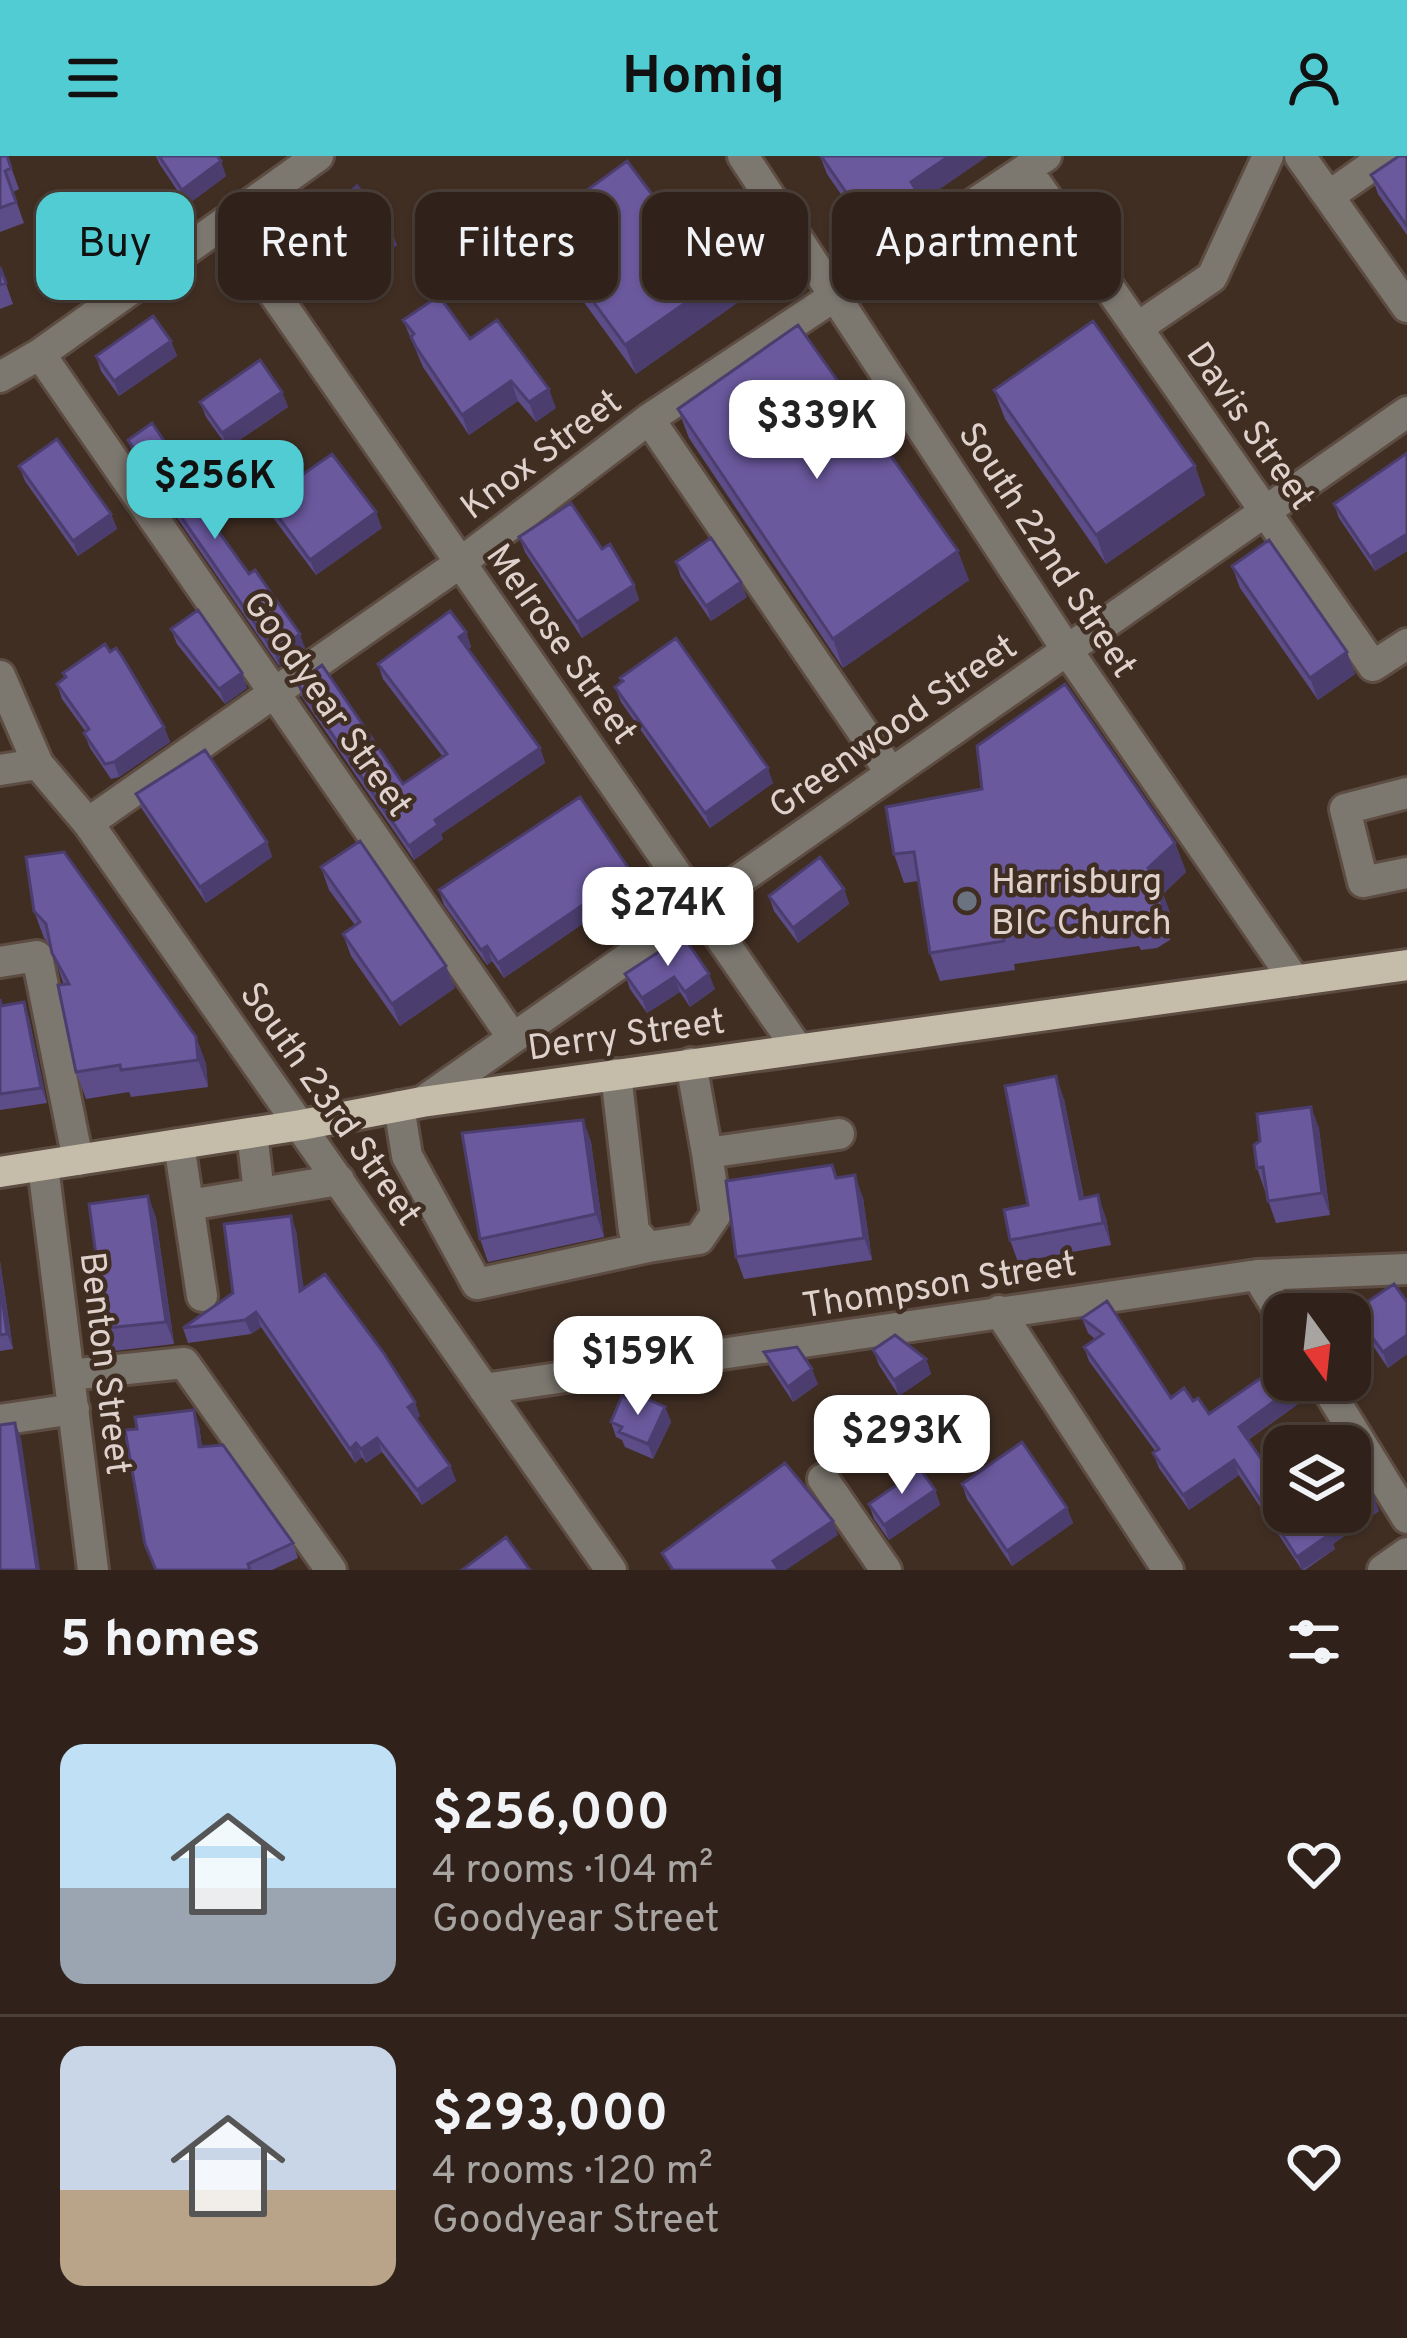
<!DOCTYPE html>
<html lang="en">
<head>
<meta charset="utf-8">
<style>
	body { margin:0; font-family:Overpass,sans-serif; background:#3c2f27; color:#f1f3f6; height:100vh; display:flex; flex-direction:column; font-size:45px; white-space:nowrap }
	* { box-sizing:border-box; margin:0 }
	p { font-size:39px; color:#a8a4a2 }
	.icon { flex:none; width:66px; height:66px; fill:none; stroke:currentColor; stroke-width:2; stroke-linecap:round; stroke-linejoin:round }
	.map { position:relative; height:1414px; overflow:hidden }
	.drawer { display:flex; flex-direction:column; background:#30221a; flex:1 }
	.drawer>* { flex:none }
	.banner { position:absolute; left:36px; top:36px; width:1335px; height:108px; display:flex; gap:24px }
	.needle { width:78px; rotate:165deg }
	.tools { position:absolute; left:1263px; top:1137px; display:grid; gap:24px }
	.tools a { display:grid; place-items:center; width:108px; height:108px; border-radius:24px; background:#30221a; box-shadow:0 3px 9px #0004,0 0 0 3px #4b3f39; font-size:60px }
	.price { position:absolute; translate:-50% -102px; padding:0 27px; border-radius:24px; background:#fff; color:#222; font-size:39px; line-height:78px; filter:drop-shadow(0 3px 6px #0008) }
	.price::after { content:''; position:absolute; left:50%; top:72px; width:36px; height:27px; margin-left:-18px; background:inherit; clip-path:polygon(0 0,100% 0,50% 100%) }
	.price.active { background:#51ccd2; color:#111 }
	ul { padding:0; list-style:none }
	li { display:flex; align-items:center; gap:36px; height:300px; padding:0 60px }
	li+li { border-top:3px solid #4b3f39 }
	li span { display:grid; place-items:center; flex:none; width:336px; height:240px; border-radius:24px; color:#555 }
	li>.icon { margin-inline-start:auto }
	span .icon { width:144px; height:144px; fill:#fffc; stroke-width:1 }
	li b { font-size:51px }
	h2 { display:flex; justify-content:space-between; align-items:center; height:144px; padding:0 60px; font-size:51px }
	.chip { padding:0 42px; border-radius:24px; background:#30221a; box-shadow:0 3px 9px #0004,0 0 0 3px #4b3f39; font-size:42px; line-height:108px }
	.chip.active { background:#51ccd2; color:#111 }
	header { display:flex; justify-content:space-between; align-items:center; height:156px; padding:0 60px; background:#51ccd2; color:#111; font-size:54px; font-weight:700 }
	.map>svg:first-child { display:block }
	.lines { fill:none; stroke-linecap:round; stroke-linejoin:round }
	.minor-casing { stroke:#5d4c41; stroke-width:36 }
	.major-casing { stroke:#5d4c41; stroke-width:36 }
	.minor { stroke:#7c776f; stroke-width:30 }
	.major { stroke:#c6bcaa; stroke-width:30 }
	.wall { fill:#5c4d88 }
	.shaded-wall { fill:#4b3e6f }
	.building { fill:#6b599e; stroke:#4b3e6f; stroke-width:3 }
	.worship-dot { fill:#6b7280; stroke:#402e23; stroke-width:4.5 }
	.labels { text-anchor:middle; stroke-width:9; stroke-linejoin:round; paint-order:stroke }
	.street-label { font-size:36px; fill:#dfd2cc; stroke:#402e23 }
	.poi-label { font-size:36px; fill:#dfd2cc; stroke:#402e23; text-anchor:start }
</style>
</head>
<body>
<header><svg class="icon" aria-label="menu" viewBox="0 0 24 24"><path d="M4 6h16M4 12h16M4 18h16"/></svg>Homiq<svg class="icon" aria-label="person" viewBox="0 0 24 24"><circle cx="12" cy="8" r="4"/><path d="M4 21q1-7 8-7t8 7"/></svg></header>
<div class="map">
<svg width="1407" height="1414" viewBox="0 0 1407 1414">
	<rect width="100%" height="100%" fill="#402e23"/>
	<g class="lines">
		<g class="minor-casing">
			<path id="minor" d="M743,0L1067,494L1295,825
				M1300,0L1407,151
				M1027,14L1373,510
				M1329,40L1386,0
				M225,67L797,892
				M1137,172L1212,121L1268,0
				M40,198L513,882
				M0,221L40,198L318,0
				M649,263L891,617
				M1373,510L1407,488
				M0,520L38,608L88,667L611,1414
				M0,614L38,608
				M1407,637L1345,653L1363,726L1407,717
				M88,667L460,407L649,263L1046,0
				M0,806L37,800L78,1004
				M691,907L707,997L839,978
				M616,918L634,1075L648,1091L699,1083L716,1058L707,997
				M422,946L1407,256
				M399,950L407,1000L477,1128L648,1091
				M252,977L259,1037
				M179,988L202,1140
				M43,1010L93,1414
				M189,1049L339,1024
				M1257,1119L1284,1163
				M999,1155L1168,1414
				M69,1219L184,1207L331,1414
				M1322,1224L1407,1362
				M484,1233L1257,1119L1407,1113
				M0,1264L74,1253
				M823,1323L886,1414
				M1383,1414L1407,1397"/>
		</g>
		<g class="major-casing">
			<path id="major" d="M0,1016L301,969L422,946L1407,809"/>
		</g>
		<use href="#minor" class="minor"/>
		<use href="#major" class="major"/>
	</g>
	<path class="wall" d="M0,0H7L19,33L13,36L24,67L0,76Z
		M156,0H217L226,20L187,49L159,7Z
		M820,0L921,46L924,55L876,89L827,18Z
		M1407,0V79L1378,38L1371,19Z
		M325,57L397,89L322,143L312,131L306,116L339,84L331,72Z
		M671,64L754,99L764,128L636,218L549,98L538,70Z
		M0,111L13,148L0,153Z
		M403,164L470,183L556,252L536,266L518,245L469,279L423,211Z
		M171,185L177,200L119,240L101,215L96,200Z
		M994,234L1195,310L1205,339L1106,408L1005,263Z
		M282,236L288,251L228,292L206,261L200,246Z
		M678,253L969,424L843,512L689,282Z
		M128,284L168,291L172,306L208,361L305,492L279,510L133,298Z
		M1407,297V395L1375,415L1339,362L1334,348Z
		M19,310L111,358L117,373L78,400L25,325Z
		M266,344L382,372L316,419L271,359Z
		M519,381L602,393L634,429L639,444L582,482L525,396Z
		M676,406L747,441L711,465L681,421Z
		M1232,410L1347,496L1355,518L1318,544L1240,432Z
		M171,473L242,517L247,532L225,548L177,488Z
		M466,476L471,491L468,493L540,592L545,607L441,678L443,683L414,704L302,541L297,527L403,628L443,601L383,523L378,508Z
		M110,496L164,571L170,586L119,621L111,623L90,592L84,577L86,576L62,543L57,528L65,522L63,517Z
		M620,522L773,627L710,672L621,546L615,531L622,526Z
		M136,638L267,686L272,701L206,747L142,653Z
		M886,651L1175,687L1186,716L1163,738L1170,757L1172,777L1170,784L1157,792L1141,794L1139,790L1014,808L1015,814L940,825L930,797L918,725L904,727L894,698Z
		M321,711L446,810L455,832L400,870L351,800L343,778L355,769L329,734Z
		M636,731L504,822L492,805L487,809L444,749L439,734Z
		M844,733L849,748L798,787L774,755L769,740Z
		M34,755L196,881L206,908L208,931L131,941L129,936L86,943L76,916L64,829L50,789L44,782Z
		M683,780L715,833L690,851L680,836L647,857L630,833L625,818Z
		M0,843L2,849L29,862L47,947L0,954Z
		M1064,943L1084,1042L1106,1062L1111,1089L1018,1106L1010,1084L1028,1049Z
		M1311,951L1319,973L1330,1059L1276,1067L1257,1012Z
		M583,964L591,986L604,1081L488,1106L480,1083Z
		M837,1022L863,1042L872,1104L744,1123L736,1101Z
		M148,1040L156,1062L174,1188L114,1195L106,1172Z
		M296,1074L303,1133L420,1260L416,1263L450,1310L456,1325L422,1349L382,1296L366,1307L362,1301L355,1307L261,1171L251,1178L188,1187L183,1172L233,1137Z
		M0,1105L13,1193L0,1195Z
		M1107,1145L1171,1242L1193,1245L1209,1258L1309,1240L1248,1284L1271,1317L1379,1355L1333,1388L1335,1393L1305,1414H1302L1239,1319L1189,1354L1159,1312L1153,1297L1156,1296L1089,1205L1084,1191L1095,1183L1088,1177L1082,1162Z
		M1407,1146V1198L1388,1212L1369,1184L1363,1169L1367,1166L1361,1150Z
		M873,1194L926,1203L931,1218L899,1240L879,1209Z
		M764,1196L818,1228L793,1246L770,1211Z
		M633,1245L665,1251L671,1266L653,1303L625,1291L622,1284L616,1281L611,1266Z
		M199,1269L202,1291L293,1387L298,1402L272,1414H155Z
		M962,1328L1067,1352L1073,1367L1012,1410L967,1343Z
		M935,1334L940,1349L889,1384L874,1363L869,1348Z"/>
	<path class="shaded-wall" d="M949,0H988L921,46L924,55L876,89L868,68L911,26Z
		M221,5L226,20L187,49L182,34Z
		M391,73L397,89L322,143L317,128Z
		M754,99L764,128L636,218L625,189Z
		M171,185L177,200L119,240L114,225Z
		M511,225L518,245L469,279L462,259Z
		M549,233L556,252L536,266L529,246Z
		M282,236L288,251L228,292L222,277Z
		M1195,310L1205,339L1106,408L1096,379Z
		M376,356L382,372L316,419L310,404Z
		M111,358L117,373L78,400L73,385Z
		M1407,378V395L1375,415L1370,401Z
		M958,395L969,424L843,512L833,483Z
		M741,426L747,441L711,465L706,450Z
		M634,429L639,444L582,482L577,466Z
		M466,476L471,491L464,496L459,481Z
		M300,478L305,492L279,510L274,495Z
		M1347,496L1355,518L1318,544L1310,522Z
		M242,517L247,532L225,548L219,533Z
		M164,571L170,586L119,621L114,606Z
		M540,592L545,607L441,678L443,683L414,704L409,690L435,664Z
		M768,612L773,627L710,672L705,657Z
		M267,686L272,701L206,747L200,731Z
		M1175,687L1186,716L1163,738L1170,757L1172,777L1170,784L1160,756L1148,712Z
		M631,716L636,731L504,822L498,807Z
		M844,733L849,748L798,787L793,772Z
		M487,790L492,805L487,809L481,794Z
		M446,810L455,832L400,870L392,848Z
		M709,818L715,833L690,851L685,836Z
		M674,821L680,836L647,857L642,842Z
		M24,846L29,862L47,947L41,932Z
		M196,881L206,908L208,931L198,904Z
		M1056,920L1064,943L1088,1065L1080,1043Z
		M1311,951L1319,973L1330,1059L1322,1037Z
		M583,964L591,986L604,1081L596,1058Z
		M855,1019L863,1042L872,1104L864,1082Z
		M1098,1039L1106,1062L1111,1089L1103,1067Z
		M148,1040L156,1062L174,1188L166,1166Z
		M291,1060L296,1074L306,1149L300,1135Z
		M0,1105L13,1193L7,1178L0,1127Z
		M256,1156L261,1171L251,1178L245,1164Z
		M1407,1179V1198L1388,1212L1383,1196Z
		M926,1203L931,1218L899,1240L894,1224Z
		M812,1213L818,1228L793,1246L788,1231Z
		M1303,1225L1309,1240L1244,1286L1239,1271Z
		M415,1246L420,1260L413,1265L408,1251Z
		M665,1251L671,1266L653,1303L648,1288Z
		M194,1254L199,1269L204,1306L199,1291Z
		M15,1267L21,1282L40,1414H37Z
		M377,1282L382,1296L366,1307L361,1293Z
		M356,1287L362,1301L355,1307L350,1293Z
		M1234,1304L1239,1319L1189,1354L1183,1339Z
		M450,1310L456,1325L422,1349L417,1334Z
		M935,1334L940,1349L889,1384L884,1369Z
		M1374,1341L1379,1355L1333,1388L1335,1393L1302,1414L1297,1401L1327,1374Z
		M1067,1352L1073,1367L1012,1410L1007,1395Z
		M833,1365L838,1379L786,1414H776L773,1405Z"/>
	<path class="building" d="M0,0H7L11,12L5,15L16,46L0,52Z
		M159,0H217L221,5L182,34Z
		M821,0H949L911,26L916,34L868,68Z
		M1399,0H1407V70L1371,19Z
		M627,5L671,64L710,37L754,99L625,189L538,70Z
		M357,30L391,73L317,128L306,116L342,82L325,57Z
		M0,111L6,127L0,129Z
		M439,140L470,183L497,164L549,233L529,246L511,225L462,259L416,191L411,181L414,178L403,164Z
		M153,160L171,185L114,225L96,200Z
		M1093,165L1195,310L1096,379L994,234Z
		M798,169L958,395L833,483L678,253Z
		M260,204L282,236L222,277L200,246Z
		M152,267L168,291L164,294L208,361L249,418L255,414L300,478L274,495L128,284Z
		M57,283L111,358L73,385L19,310Z
		M1407,297V378L1370,401L1334,348Z
		M332,298L376,356L310,404L266,344Z
		M571,347L602,393L610,388L634,429L577,466L519,381Z
		M711,382L741,426L706,450L676,406Z
		M1269,384L1347,496L1310,522L1232,410Z
		M198,454L242,517L219,533L171,473Z
		M450,455L466,476L459,481L540,592L435,664L438,669L409,690L297,527L322,509L403,628L447,598L378,508Z
		M676,482L768,612L705,657L615,531L623,525L620,522Z
		M105,488L110,496L116,492L123,502L164,571L114,606L105,608L84,577L89,573L57,528L66,521L63,517Z
		M1065,528L1175,687L1148,712L1159,728L1162,748L1160,756L1147,763L1130,765V761L1003,779L1004,785L930,797L914,696L894,698L886,651L982,633L977,590Z
		M205,594L267,686L200,731L136,638Z
		M580,641L631,716L498,807L487,790L481,794L439,734Z
		M360,685L446,810L392,848L343,778L360,766L321,711Z
		M64,696L196,881L198,904L121,914L120,909L76,916L58,829L69,828L52,797L46,768L34,755L26,701Z
		M820,701L844,733L793,772L769,740Z
		M683,780L709,818L685,836L674,821L642,842L625,818Z
		M0,843L1,850L24,846L41,932L0,938Z
		M1056,920L1080,1043L1098,1039L1103,1067L1010,1084L1004,1054L1028,1049L1005,930Z
		M1311,951L1322,1037L1268,1045L1263,1011L1257,1012L1254,989L1260,985L1257,958Z
		M583,964L596,1058L480,1083L462,977Z
		M832,1009L836,1022L855,1019L864,1082L736,1101L726,1025Z
		M148,1040L166,1166L106,1172L89,1048Z
		M291,1060L300,1135L325,1118L383,1196L415,1246L408,1251L450,1310L417,1334L377,1282L361,1293L356,1287L350,1293L256,1156L245,1164L183,1172L233,1137L224,1068Z
		M0,1127L7,1178L0,1179Z
		M1394,1128L1407,1146V1179L1383,1196L1363,1169L1371,1163L1361,1150Z
		M1107,1145L1171,1242L1184,1232L1193,1245L1198,1242L1209,1258L1284,1206V1224H1303L1239,1271L1271,1317L1284,1308V1356H1350V1301L1374,1341L1327,1374L1330,1378L1297,1401L1234,1304L1183,1339L1153,1297L1159,1293L1084,1191L1103,1178L1082,1162Z
		M895,1179L926,1203L894,1224L873,1194Z
		M797,1191L812,1213L788,1231L764,1196Z
		M636,1238L665,1251L648,1288L619,1276L622,1271L611,1266L622,1240L633,1245Z
		M194,1254L199,1291L223,1289L293,1387L248,1408L250,1414H156L145,1388L125,1274L137,1273L135,1261Z
		M15,1267L37,1414H0V1269Z
		M1338,1281L1343,1290H1325Z
		M1022,1286L1067,1352L1007,1395L962,1328Z
		M785,1307L833,1365L773,1405L779,1414H673L662,1397Z
		M920,1313L935,1334L884,1369L869,1348Z
		M506,1381L530,1414H462Z"/>
	<circle class="worship-dot" cx="967" cy="745" r="12"/>
	<g class="labels">
		<g class="street-label">
			<text transform="translate(1252 269) rotate(55)" y="13">Davis Street</text>
			<text transform="translate(540 297) rotate(-37)" y="13">Knox Street</text>
			<text transform="translate(1049 393) rotate(57)" y="13">South 22nd Street</text>
			<text transform="translate(563 487) rotate(55)" y="13">Melrose Street</text>
			<text transform="translate(329 547) rotate(55)" y="13">Goodyear Street</text>
			<text transform="translate(892 569) rotate(-35)" y="13">Greenwood Street</text>
			<text transform="translate(626 877) rotate(-8)" y="13">Derry Street</text>
			<text transform="translate(332 947) rotate(55)" y="13">South 23rd Street</text>
			<text transform="translate(939 1127) rotate(-9)" y="13">Thompson Street</text>
			<text transform="translate(107 1207) rotate(83)" y="13">Benton Street</text>
		</g>
		<g class="poi-label">
			<text x="991" y="737">Harrisburg<tspan x="991" dy="41">BIC Church</tspan></text>
		</g>
	</g>
</svg>
<div class="tools">
<a><svg class="needle" viewBox="-14 -14 28 28"><path d="M0-13l5 13h-10z" fill="#e53935"/><path d="M0 13l5-13h-10z" fill="#a8a4a2"/></svg></a>
<a><svg class="icon" aria-label="layers" viewBox="0 0 24 24"><path d="M12 4l9 5-9 5-9-5zM3 14l9 5 9-5"/></svg></a>
</div>
<b class="price" style="left:817px;top:326px">$339K</b>
<b class="price active" style="left:215px;top:386px">$256K</b>
<b class="price" style="left:668px;top:813px">$274K</b>
<b class="price" style="left:638px;top:1262px">$159K</b>
<b class="price" style="left:902px;top:1341px">$293K</b>
<div class="banner">
<a class="chip active">Buy</a>
<a class="chip">Rent</a>
<a class="chip">Filters</a>
<a class="chip">New</a>
<a class="chip">Apartment</a>
</div>
</div>
<section class="drawer">
<h2>5 homes<svg class="icon" aria-label="filters" viewBox="0 0 24 24"><path d="M4 7h16M4 17h16"/><circle cx="9" cy="7" r="2"/><circle cx="15" cy="17" r="2"/></svg></h2>
<ul>
<li><span style="background:linear-gradient(#bfe0f5 60%,#9aa5b1 0)"><svg class="icon" aria-label="home" viewBox="0 0 24 24"><path d="M3 11l9-7 9 7M6 9v11h12V9"/></svg></span><div><b>$256,000</b><p>4 rooms · 104 m²</p><p>Goodyear Street</p></div><svg class="icon" aria-label="heart" viewBox="0 0 24 24"><path d="M12 20l-8-8c-3-5 5-10 8-4 3-6 11-1 8 4z"/></svg></li>
<li><span style="background:linear-gradient(#c9d6e8 60%,#b9a48a 0)"><svg class="icon" aria-label="home" viewBox="0 0 24 24"><path d="M3 11l9-7 9 7M6 9v11h12V9"/></svg></span><div><b>$293,000</b><p>4 rooms · 120 m²</p><p>Goodyear Street</p></div><svg class="icon" aria-label="heart" viewBox="0 0 24 24"><path d="M12 20l-8-8c-3-5 5-10 8-4 3-6 11-1 8 4z"/></svg></li>
</ul>
</section>
</body>
</html>
